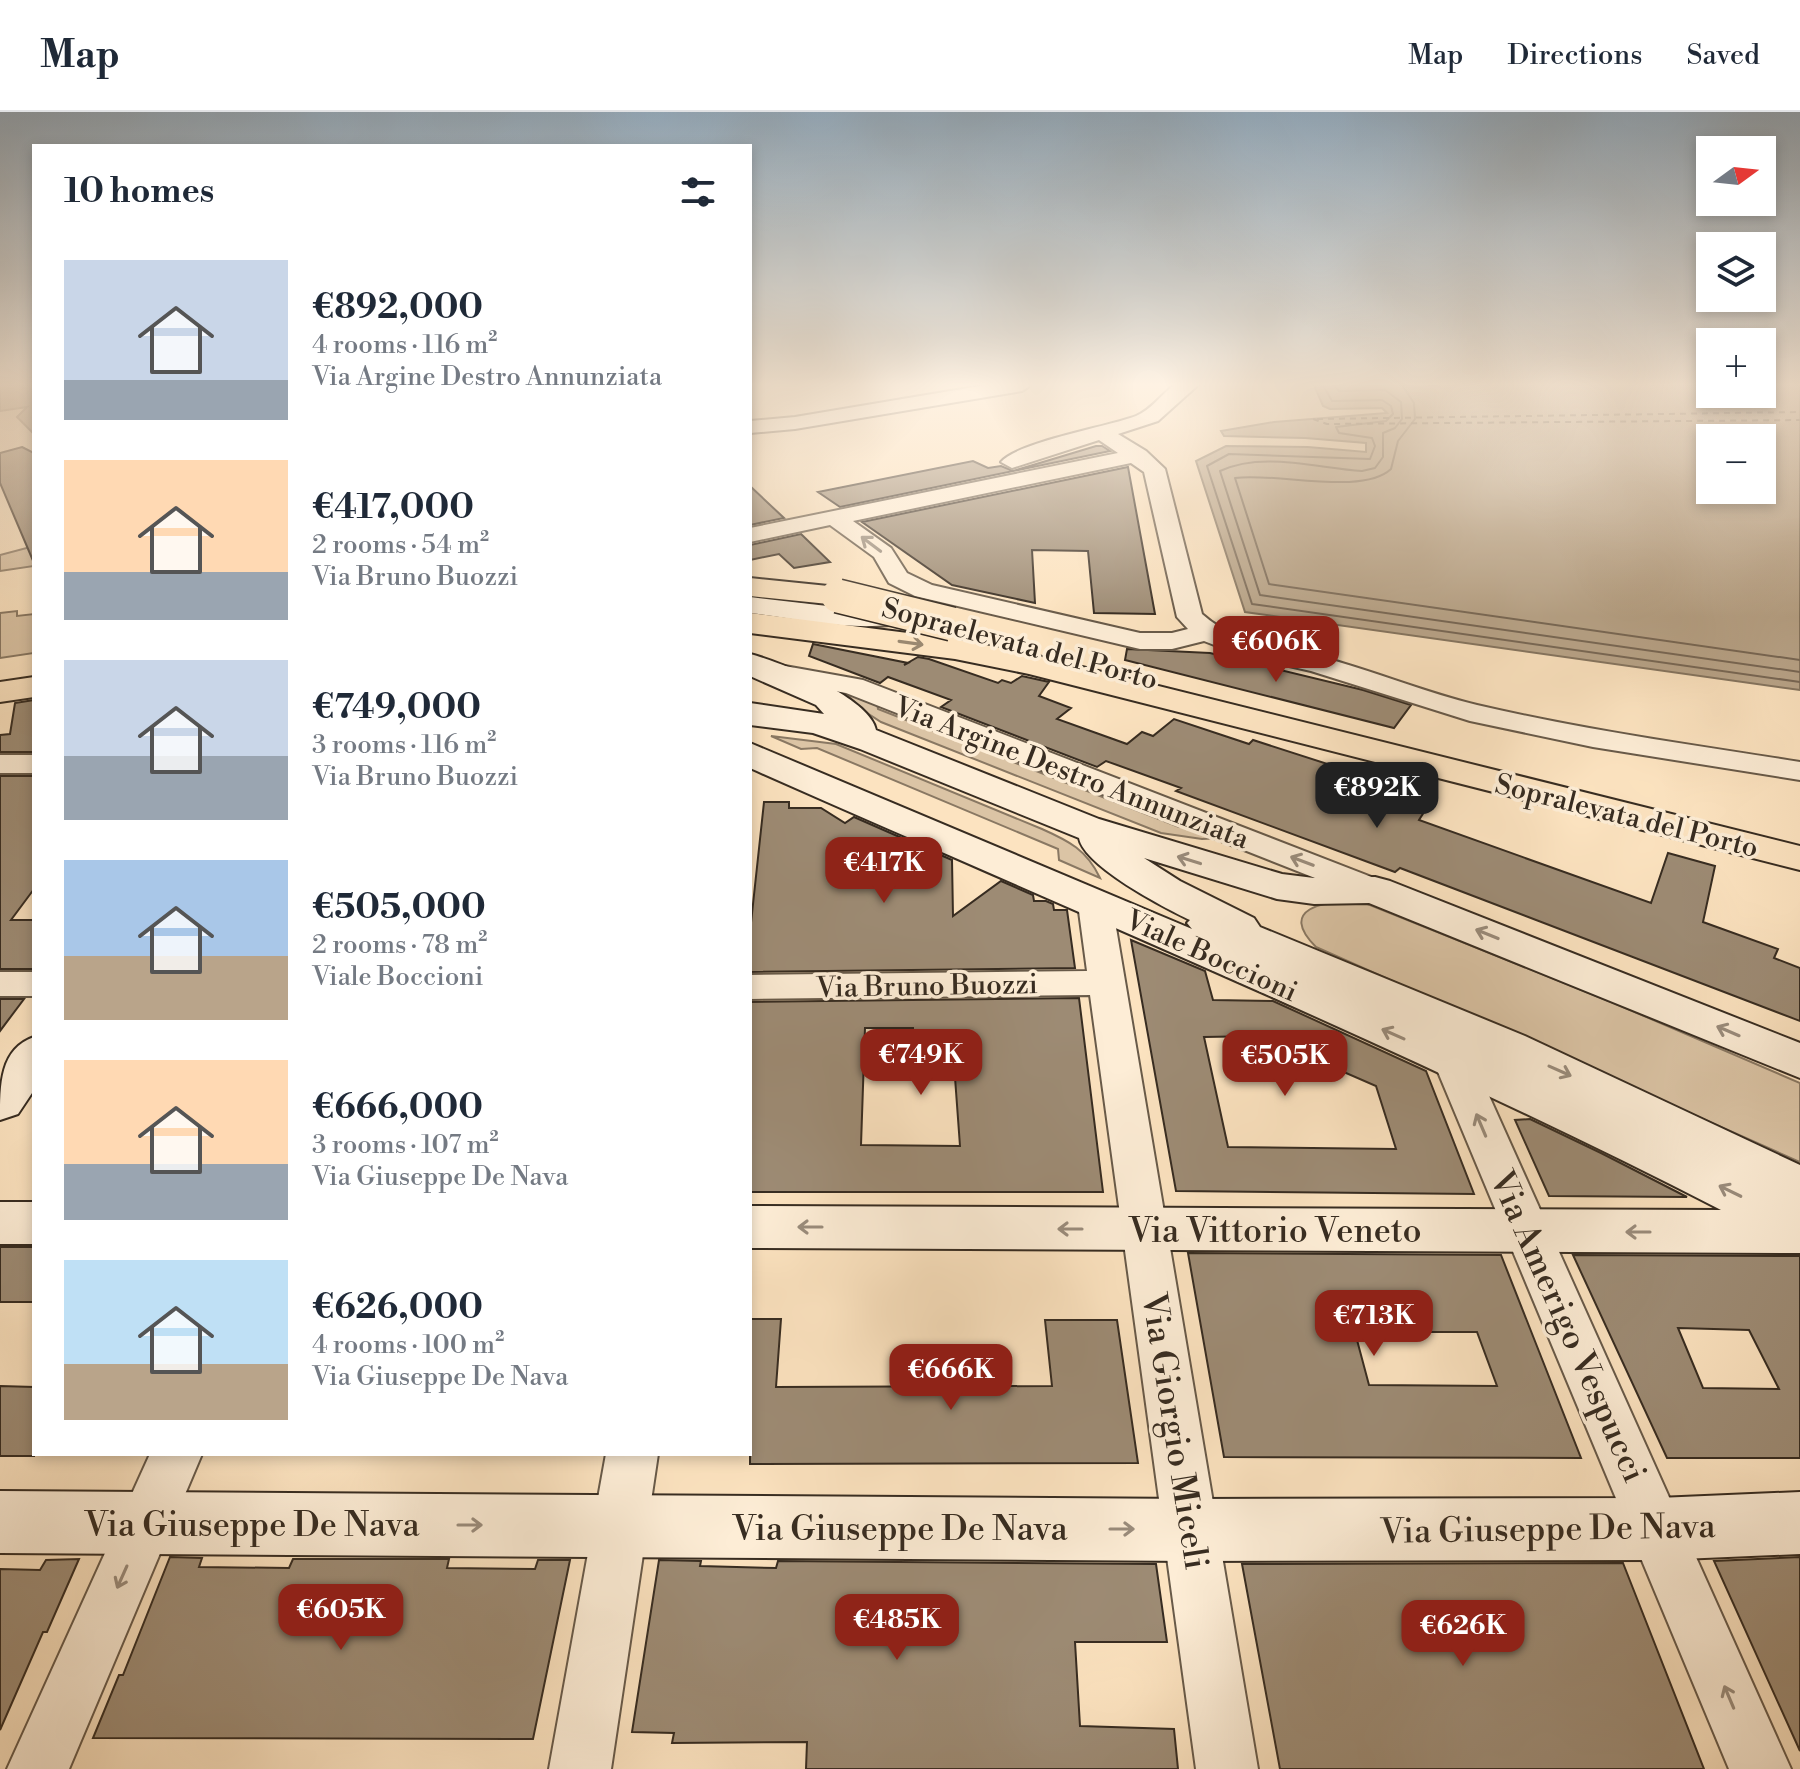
<!DOCTYPE html>
<html lang="en">
<head>
<meta charset="utf-8">
<style>
	body { margin:0; font-family:"Libre Bodoni",serif; background:#f2f2f3; color:#1f2937; height:100vh; display:flex; flex-direction:column; font-size:30px; white-space:nowrap }
	* { box-sizing:border-box; margin:0 }
	p { font-size:26px; color:#747a83 }
	.icon { flex:none; width:44px; height:44px; fill:none; stroke:currentColor; stroke-width:2; stroke-linecap:round; stroke-linejoin:round }
	.map { position:relative; flex:1; overflow:hidden }
	.sheet { position:absolute; left:32px; top:32px; width:720px; height:1312px; display:flex; flex-direction:column; background:#fff; border-radius:0px; box-shadow:0 4px 12px #0003 }
	.sheet>* { flex:none }
	.needle { width:52px; rotate:75deg }
	.buttons { position:absolute; left:1696px; top:24px; display:grid; gap:16px }
	.buttons a { display:grid; place-items:center; width:80px; height:80px; border-radius:0px; background:#fff; box-shadow:0 4px 12px #0003; font-size:40px }
	.price { position:absolute; translate:-50% -68px; padding:0 18px; border-radius:16px; background:#8f2418; color:#fff; font-size:26px; line-height:52px; filter:drop-shadow(0 2px 4px #0008) }
	.price::after { content:''; position:absolute; left:50%; top:48px; width:24px; height:18px; margin-left:-12px; background:inherit; clip-path:polygon(0 0,100% 0,50% 100%) }
	.price.selected { background:#222; color:#fff }
	ul { padding:0; list-style:none }
	li { display:flex; align-items:center; gap:24px; height:200px; padding:0 32px }
	li span { display:grid; place-items:center; flex:none; width:224px; height:160px; border-radius:0px; color:#555 }
	li>.icon { margin-inline-start:auto }
	span .icon { width:96px; height:96px; fill:#fffc; stroke-width:1 }
	li b { font-size:34px }
	h2 { display:flex; justify-content:space-between; align-items:center; height:96px; padding:0 32px; font-size:34px }
	header { display:flex; align-items:center; gap:48px; box-sizing:border-box; height:112px; padding:0 40px; background:#fff; border-bottom:2px solid #e0e1e3 }
	header strong { font-size:38px }
	nav { display:flex; gap:44px; margin-inline-start:auto; font-size:28px }
	.map>svg:first-child { display:block }
	.green { fill:#dbc4a5; stroke:#897863; stroke-width:2 }
	.water { fill:#b9a58a; stroke:#857560; stroke-width:2; fill-rule:evenodd }
	.lines { fill:none; stroke-linecap:round; stroke-linejoin:round }
	.shore { stroke:#786856; stroke-width:2 }
	.ferry { stroke:#5e5040; stroke-width:2; stroke-dasharray:6 5; stroke-linecap:butt }
	.building { fill:#9d8b74; stroke:#372c21; stroke-width:2; fill-rule:evenodd }
	.street-casing { stroke:#685a49; stroke-width:4 }
	.secondary-casing { stroke:#372c21; stroke-width:4 }
	.primary-casing { stroke:#372c21; stroke-width:4 }
	.street { fill:#fdedd6; fill-rule:evenodd }
	.secondary { fill:#fdedd6; fill-rule:evenodd }
	.primary { fill:#fce3c0; fill-rule:evenodd }
	.primary-bridge-casing { stroke:#372c21; stroke-width:36; stroke-linecap:butt }
	.primary-bridge { stroke:#fce3c0; stroke-width:33 }
	.oneway { stroke:#9a8c7c }
	.oneway2 { stroke:#9a8870 }
	.labels { text-anchor:middle; stroke-width:7; stroke-linejoin:round; paint-order:stroke }
	.street-label { font-size:28px; fill:#372c21; stroke:#fdedd6 }
	.near-street-label { font-size:34px; fill:#372c21; stroke:#fdedd6 }
</style>
</head>
<body>
<header>
<strong>Map</strong>
<nav><a>Map</a><a>Directions</a><a>Saved</a></nav>
</header>
<div class="map">
<svg width="1800" height="1657" viewBox="0 0 1800 1657">
	<rect width="100%" height="100%" fill="#fce3c0"/>
	<filter id="stains"><feTurbulence type="fractalNoise" baseFrequency=".0025" numOctaves="4"/><feColorMatrix values="0 0 0 0 .2 0 0 0 0 .09 0 0 0 0 .02 0 0 0 .5 -.17"/></filter>
	<radialGradient id="worn" r=".72"><stop offset=".6" stop-color="#630" stop-opacity="0"/><stop offset="1" stop-color="#630" stop-opacity=".3"/></radialGradient>
	<path class="green" d="M34,434V454L0,459V443Z
		M17,499V504L34,502V541L0,546V501Z
		M852,581L877,591L878,597L1179,715L1196,713L1225,726L1202,727L1161,721L881,610L858,595L848,583Z
		M771,624L836,632L1042,717C1069,729 1087,738 1100,766L1059,748L1058,737L817,636L801,637Z
		M1355,787L1616,892L1800,971V1050L1316,835C1277,796 1325,790 1355,787Z"/>
	<path class="water" d="M0,273H34V322L17,305L27,295L0,299Z
		M1314,273H1710V282H1762V273H1800V578L1245,500L1196,349L1226,334L1308,335L1366,340V331L1305,326L1224,324L1221,319L1274,310L1387,301L1382,296L1330,297L1323,294ZM1710,326H1762V378H1710Z"/>
	<g class="lines">
		<path class="shore" d="M1323,273L1332,289L1382,288L1391,294L1393,302L1386,309L1336,315L1339,321L1372,326L1375,334L1370,347L1229,342L1207,354L1252,492L1800,570
			M1334,273L1339,279L1385,278L1401,290L1402,307L1395,316L1383,321V345L1375,356L1362,359C1317,356 1262,339 1220,359L1260,483L1800,560
			M1402,273L1414,291L1415,307L1398,329L1391,357C1362,384 1276,360 1235,366L1269,472L1800,548"/>
		<path class="ferry" d="M1313,307L1327,312L1800,308
			M1317,307L1800,300"/>
	</g>
	<path class="building" d="M1096,334H1102L1110,339L840,395L818,380L973,349L988,356L1001,354L1013,359Z
		M22,335L34,341V451L0,371V341Z
		M1128,355L1155,502L1094,501L1088,439L1032,438L1035,491L952,473L862,410Z
		M750,374L784,406L750,413Z
		M801,422L830,450L794,456L779,442L750,448V433Z
		M813,532L908,551L904,553L918,545L929,547L998,571L1002,568L1011,571L1022,564L1049,570L1039,584L1071,596L1057,607L1127,632L1142,620L1153,624L1174,607L1249,632L1253,628L1433,686L1419,708L1651,791L1668,741L1715,754L1703,810L1778,837L1774,846L1800,856V909L1400,756L1395,760L1176,679L1181,676L1106,649L1097,655L941,595L951,588L888,565L880,571L809,544Z
		M1127,537L1210,541L1363,578L1411,593L1394,616L1125,548Z
		M34,588V640H0V623L10,622L15,591Z
		M0,664H34V777L11,808H34V857H0Z
		M764,690H789V696H821L845,711L854,705L952,748L953,804L1001,769L1033,783L1034,789H1046L1053,792L1054,798H1067L1075,856L750,860V820Z
		M1131,828L1205,859L1213,888L1273,889L1426,959L1474,1082L1176,1079ZM1261,924L1376,974L1396,1037L1228,1035L1204,925Z
		M1079,886L1103,1080H750V890ZM865,916H913L914,933L953,938L960,1034L861,1033Z
		M0,887H24L0,919Z
		M1530,1007L1601,1041L1687,1085L1549,1084L1515,1008Z
		M0,1135H34V1190H0Z
		M1188,1141L1501,1143L1581,1346L1224,1345ZM1349,1198H1419L1428,1220H1477L1497,1274L1369,1273Z
		M1573,1143L1800,1144V1346H1667ZM1678,1216L1749,1218L1779,1277L1703,1276Z
		M750,1207H781L776,1275L1052,1274L1045,1208H1117L1138,1351L750,1352Z
		M0,1274L34,1275V1344H0Z
		M170,1445L202,1446L199,1455L289,1456L293,1447H449L447,1456L535,1457L538,1448H570L533,1627L93,1626L119,1563H123Z
		M1800,1445V1639L1714,1449Z
		M79,1447L47,1520H43L0,1618V1457L40,1458L46,1448Z
		M659,1448L701,1449L700,1454L776,1456L778,1449L1156,1452L1167,1530H1075L1080,1614L1174,1617L1178,1657H806L807,1630L672,1631L674,1621L632,1620Z
		M1623,1451L1704,1657H1280L1242,1452Z"/>
	<g class="lines">
		<g class="street-casing">
			<path id="street" d="M986,273H1031L1022,279L795,317L750,321V309L795,305Z
				M1174,273H1198L1158,309L1118,322L1146,339L1165,357L1202,502C1237,534 1289,536 1332,548C1381,562 1428,581 1477,593C1584,618 1692,633 1800,650V668L1593,635L1470,609L1311,559L1240,543L1204,529L1172,537H1140L915,484L889,471L874,445L830,413L750,430V416L1118,341L1099,328L1012,356L1001,350C1018,330 1107,315 1136,304C1151,298 1161,283 1174,273ZM1131,351L1144,360L1177,505L1188,517L1172,521H1140L932,473L907,461L891,436L853,409Z
				M750,485L853,497L912,499L916,504L912,509C861,522 801,507 750,501Z
				M768,551L863,568L1387,771L1392,778L1387,785L1375,788L1363,785L846,581L758,565L754,559L758,553Z
				M0,643H34V661H0Z
				M1095,782L1107,785L1112,792L1258,1657H1196L1090,883L750,887V863L1087,859L1078,792L1083,785Z
				M0,860H34V884H0Z
				M1453,935L1467,938L1473,948L1791,1657H1729L1433,948L1439,938Z
				M150,1342H202L69,1657H7Z
				M606,1342H658L611,1657H549Z"/>
		</g>
		<g class="secondary-casing">
			<path id="secondary" d="M750,542C781,550 870,586 876,618L1099,707L1282,762L1314,766L1375,765L1390,769L1800,931V966L1369,791L1314,792L1277,787L1144,746L1180,769L1254,806L1260,815L1525,924L1800,1053V1141L750,1136V1094L1721,1098C1405,936 1075,800 750,656V631L1192,817L1187,811L1190,808C1163,795 1084,754 1079,726L860,637L813,621L750,613V591L824,602L816,593L750,564Z
				M34,925V978L18,1002L0,1008C0,972 0,937 34,925Z
				M0,1090H34V1132H0Z
				M0,1379L1193,1387L1658,1386L1800,1380V1442L1658,1448L1193,1449L0,1441Z"/>
		</g>
		<g class="primary-casing">
			<path id="primary" d="M750,466L838,475L849,477L853,484L849,491L838,493L750,484Z
				M750,501L955,527L1030,542L1800,734V758L1029,562L955,547L750,521Z
				M34,565V585L0,590V570Z"/>
		</g>
		<use href="#street" class="street"/>
		<use href="#secondary" class="secondary"/>
		<use href="#primary" class="primary"/>
		<g class="primary-bridge-casing">
			<path id="primary-bridge" d="M838,484L952,512"/>
		</g>
		<use href="#primary-bridge" class="primary-bridge"/>
	</g>
	<defs><path id="oneway-shaft" d="M-6 0H5M1.5-3L5.5 0L1.5 3" fill="none" stroke-width="1.6" stroke-linecap="round" stroke-linejoin="round" transform="scale(2)"/></defs>
	<g class="oneway">
		<use href="#oneway-shaft" transform="translate(871 432) rotate(-143)"/>
		<use href="#oneway-shaft" transform="translate(1189 748) rotate(-163)"/>
		<use href="#oneway-shaft" transform="translate(1302 749) rotate(-159)"/>
		<use href="#oneway-shaft" transform="translate(1487 822) rotate(-158)"/>
		<use href="#oneway-shaft" transform="translate(1728 919) rotate(-157)"/>
		<use href="#oneway-shaft" transform="translate(1393 922) rotate(-156)"/>
		<use href="#oneway-shaft" transform="translate(1560 959) rotate(24)"/>
		<use href="#oneway-shaft" transform="translate(1481 1013) rotate(-113)"/>
		<use href="#oneway-shaft" transform="translate(1730 1079) rotate(-154)"/>
		<use href="#oneway-shaft" transform="translate(810 1115) rotate(-180)"/>
		<use href="#oneway-shaft" transform="translate(1070 1117) rotate(-180)"/>
		<use href="#oneway-shaft" transform="translate(1638 1120) rotate(-180)"/>
		<use href="#oneway-shaft" transform="translate(470 1413)"/>
		<use href="#oneway-shaft" transform="translate(1122 1417)"/>
		<use href="#oneway-shaft" transform="translate(122 1465) rotate(114)"/>
		<use href="#oneway-shaft" transform="translate(1729 1585) rotate(-113)"/>
	</g>
	<use class="oneway2" href="#oneway-shaft" transform="translate(911 531) rotate(8)"/>
	<linearGradient id="sky" x2="0" y2="1"><stop stop-color="#95aec2"/><stop offset="0.54" stop-color="#fef2e3"/><stop offset="1" stop-color="#fef2e3" stop-opacity="0"/></linearGradient>
	<rect width="1800" height="505" fill="url(#sky)"/>
	<g class="labels">
		<g class="street-label">
			<text transform="translate(1020 531) rotate(15)" y="10">Sopraelevata del Porto</text>
			<text transform="translate(1072 660) rotate(21)" y="10">Via Argine Destro Annunziata</text>
			<text transform="translate(1627 703) rotate(14)" y="10">Sopralevata del Porto</text>
			<text transform="translate(1212 843) rotate(24)" y="10">Viale Boccioni</text>
			<text transform="translate(927 873) rotate(-1)" y="10">Via Bruno Buozzi</text>
		</g>
		<g class="near-street-label">
			<text x="1275" y="1130">Via Vittorio Veneto</text>
			<text transform="translate(1569 1214) rotate(66)" y="12">Via Amerigo Vespucci</text>
			<text transform="translate(1176 1319) rotate(81)" y="12">Via Giorgio Miceli</text>
			<text x="252" y="1424">Via Giuseppe De Nava</text>
			<text x="900" y="1428">Via Giuseppe De Nava</text>
			<text transform="translate(1548 1416) rotate(-1)" y="12">Via Giuseppe De Nava</text>
		</g>
	</g>
	<rect width="100%" height="100%" filter="url(#stains)"/>
	<rect width="100%" height="100%" fill="url(#worn)"/>
</svg>
<div class="buttons">
<a><svg class="needle" viewBox="-14 -14 28 28"><path d="M0-13l5 13h-10z" fill="#e53935"/><path d="M0 13l5-13h-10z" fill="#747a83"/></svg></a>
<a><svg class="icon" aria-label="layers" viewBox="0 0 24 24"><path d="M12 4l9 5-9 5-9-5zM3 14l9 5 9-5"/></svg></a>
<a>+</a>
<a>−</a>
</div>
<b class="price" style="left:1276px;top:572px">€606K</b>
<b class="price selected" style="left:1377px;top:718px">€892K</b>
<b class="price" style="left:884px;top:793px">€417K</b>
<b class="price" style="left:921px;top:985px">€749K</b>
<b class="price" style="left:1285px;top:986px">€505K</b>
<b class="price" style="left:1374px;top:1246px">€713K</b>
<b class="price" style="left:951px;top:1300px">€666K</b>
<b class="price" style="left:341px;top:1540px">€605K</b>
<b class="price" style="left:897px;top:1550px">€485K</b>
<b class="price" style="left:1463px;top:1556px">€626K</b>
<section class="sheet">
<h2>10 homes<svg class="icon" aria-label="filters" viewBox="0 0 24 24"><path d="M4 7h16M4 17h16"/><circle cx="9" cy="7" r="2"/><circle cx="15" cy="17" r="2"/></svg></h2>
<ul>
<li><span style="background:linear-gradient(#c9d6e8 75%,#9aa5b1 0)"><svg class="icon" aria-label="home" viewBox="0 0 24 24"><path d="M3 11l9-7 9 7M6 9v11h12V9"/></svg></span><div><b>€892,000</b><p>4 rooms · 116 m²</p><p>Via Argine Destro Annunziata</p></div></li>
<li><span style="background:linear-gradient(#ffd9b3 70%,#9aa5b1 0)"><svg class="icon" aria-label="home" viewBox="0 0 24 24"><path d="M3 11l9-7 9 7M6 9v11h12V9"/></svg></span><div><b>€417,000</b><p>2 rooms · 54 m²</p><p>Via Bruno Buozzi</p></div></li>
<li><span style="background:linear-gradient(#c9d6e8 60%,#9aa5b1 0)"><svg class="icon" aria-label="home" viewBox="0 0 24 24"><path d="M3 11l9-7 9 7M6 9v11h12V9"/></svg></span><div><b>€749,000</b><p>3 rooms · 116 m²</p><p>Via Bruno Buozzi</p></div></li>
<li><span style="background:linear-gradient(#a9c7e8 60%,#b9a48a 0)"><svg class="icon" aria-label="home" viewBox="0 0 24 24"><path d="M3 11l9-7 9 7M6 9v11h12V9"/></svg></span><div><b>€505,000</b><p>2 rooms · 78 m²</p><p>Viale Boccioni</p></div></li>
<li><span style="background:linear-gradient(#ffd9b3 65%,#9aa5b1 0)"><svg class="icon" aria-label="home" viewBox="0 0 24 24"><path d="M3 11l9-7 9 7M6 9v11h12V9"/></svg></span><div><b>€666,000</b><p>3 rooms · 107 m²</p><p>Via Giuseppe De Nava</p></div></li>
<li><span style="background:linear-gradient(#bfe0f5 65%,#b9a48a 0)"><svg class="icon" aria-label="home" viewBox="0 0 24 24"><path d="M3 11l9-7 9 7M6 9v11h12V9"/></svg></span><div><b>€626,000</b><p>4 rooms · 100 m²</p><p>Via Giuseppe De Nava</p></div></li>
</ul>
</section>
</div>
</body>
</html>
